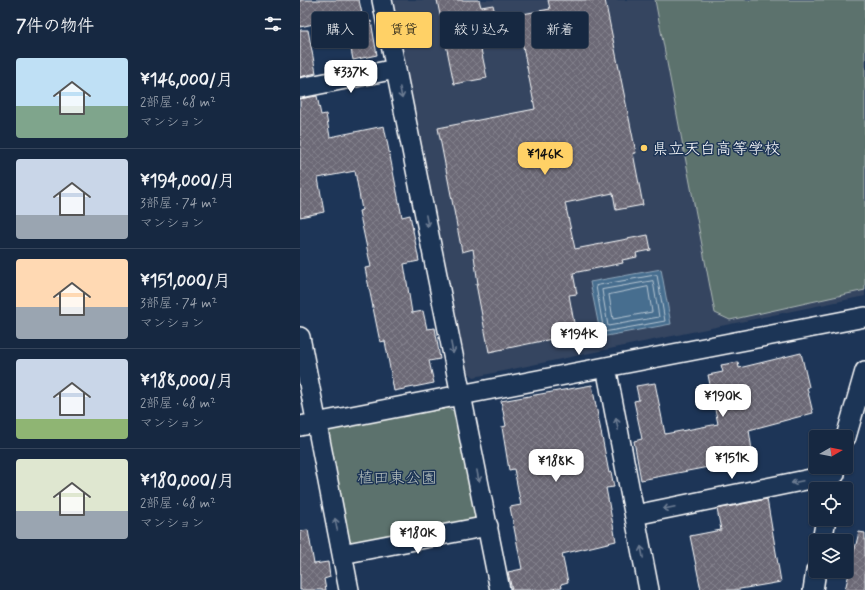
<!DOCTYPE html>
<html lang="ja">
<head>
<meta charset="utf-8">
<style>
	body { margin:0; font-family:Mynerve,"Klee One",sans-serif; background:#23344c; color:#f1f3f6; height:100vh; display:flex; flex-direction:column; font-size:15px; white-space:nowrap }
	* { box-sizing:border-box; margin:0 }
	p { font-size:13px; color:#9ea6b1 }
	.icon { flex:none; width:22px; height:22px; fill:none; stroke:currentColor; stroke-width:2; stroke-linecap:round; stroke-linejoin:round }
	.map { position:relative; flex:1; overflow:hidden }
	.panel { display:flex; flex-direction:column; background:#162841; width:300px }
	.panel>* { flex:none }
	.top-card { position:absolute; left:12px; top:12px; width:380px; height:36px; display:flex; gap:8px }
	.needle { width:26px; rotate:81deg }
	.buttons { position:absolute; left:509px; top:430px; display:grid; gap:8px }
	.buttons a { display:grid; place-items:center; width:44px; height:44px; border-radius:4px; background:#162841; box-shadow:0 1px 3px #0004,0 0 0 1px #35445a; font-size:20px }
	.price { position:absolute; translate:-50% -34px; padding:0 9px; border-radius:8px; background:#fff; color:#222; font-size:13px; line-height:26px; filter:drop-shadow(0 1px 2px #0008) }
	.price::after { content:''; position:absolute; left:50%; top:24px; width:12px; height:9px; margin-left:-6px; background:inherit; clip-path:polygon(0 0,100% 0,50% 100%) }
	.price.active { background:#ffd166; color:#111 }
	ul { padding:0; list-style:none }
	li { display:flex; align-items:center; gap:12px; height:100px; padding:0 16px }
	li+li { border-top:1px solid #35445a }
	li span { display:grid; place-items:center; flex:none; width:112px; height:80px; border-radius:4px; color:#555 }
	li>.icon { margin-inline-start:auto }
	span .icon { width:48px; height:48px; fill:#fffc; stroke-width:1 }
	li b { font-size:17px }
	h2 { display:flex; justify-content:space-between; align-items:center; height:48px; padding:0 16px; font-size:17px }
	.chip { padding:0 14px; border-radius:4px; background:#162841; box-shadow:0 1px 3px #0004,0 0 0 1px #35445a; font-size:14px; line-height:36px }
	.chip.active { background:#ffd166; color:#111 }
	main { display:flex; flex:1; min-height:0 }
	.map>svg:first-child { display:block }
	.built { fill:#354560 }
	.park { fill:#5c726d; stroke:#aeb8b6 }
	.water { fill:#476e8f; stroke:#91a8bc }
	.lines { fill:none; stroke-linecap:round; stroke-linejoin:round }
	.shore { stroke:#b5c5d2; stroke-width:1 }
	.building { fill:url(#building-cross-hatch); stroke:#fff }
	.minor-casing { stroke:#fff; stroke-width:22 }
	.minor { stroke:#1d3557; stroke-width:19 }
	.oneway { stroke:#6c7c92 }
	.poi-dot { fill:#ffd166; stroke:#1d3557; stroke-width:1.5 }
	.labels { text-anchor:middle; stroke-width:3; stroke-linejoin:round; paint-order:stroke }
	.poi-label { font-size:16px; fill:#fff; stroke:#1d3557; text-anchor:start }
	.park-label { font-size:16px; fill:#b6c0bd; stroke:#1d3557 }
</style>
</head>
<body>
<main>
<section class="panel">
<h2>7件の物件<svg class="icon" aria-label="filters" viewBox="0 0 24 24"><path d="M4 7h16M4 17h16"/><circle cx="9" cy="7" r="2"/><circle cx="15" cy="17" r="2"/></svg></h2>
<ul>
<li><span style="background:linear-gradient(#bfe0f5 60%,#7fa58c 0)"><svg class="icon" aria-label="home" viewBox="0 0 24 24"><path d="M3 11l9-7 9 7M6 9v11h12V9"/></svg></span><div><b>¥146,000/月</b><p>2部屋 · 68 m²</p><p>マンション</p></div></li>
<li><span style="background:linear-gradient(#c9d6e8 70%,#9aa5b1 0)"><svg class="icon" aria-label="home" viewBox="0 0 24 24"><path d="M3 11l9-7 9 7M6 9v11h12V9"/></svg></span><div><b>¥194,000/月</b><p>3部屋 · 74 m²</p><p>マンション</p></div></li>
<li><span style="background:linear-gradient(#ffd9b3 60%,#9aa5b1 0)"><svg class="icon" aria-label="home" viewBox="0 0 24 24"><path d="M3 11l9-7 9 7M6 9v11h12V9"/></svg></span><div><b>¥151,000/月</b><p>3部屋 · 74 m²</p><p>マンション</p></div></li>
<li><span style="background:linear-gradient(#c9d6e8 75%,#8fb573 0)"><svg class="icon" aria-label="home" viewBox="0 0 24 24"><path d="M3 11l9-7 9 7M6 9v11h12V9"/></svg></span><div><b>¥188,000/月</b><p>2部屋 · 68 m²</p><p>マンション</p></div></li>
<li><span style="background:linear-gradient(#dfe7d0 65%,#9aa5b1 0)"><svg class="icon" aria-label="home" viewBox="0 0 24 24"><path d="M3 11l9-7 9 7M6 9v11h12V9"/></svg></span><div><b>¥180,000/月</b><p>2部屋 · 68 m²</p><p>マンション</p></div></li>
</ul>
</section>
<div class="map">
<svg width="565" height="590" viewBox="0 0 565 590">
	<defs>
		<pattern id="building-cross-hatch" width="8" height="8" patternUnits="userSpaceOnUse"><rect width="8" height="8" fill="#6c6976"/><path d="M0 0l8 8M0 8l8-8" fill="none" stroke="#82808b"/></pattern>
	</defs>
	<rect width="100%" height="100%" fill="#1d3557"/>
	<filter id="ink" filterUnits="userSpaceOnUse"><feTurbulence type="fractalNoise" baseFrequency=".025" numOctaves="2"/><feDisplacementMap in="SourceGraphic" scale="8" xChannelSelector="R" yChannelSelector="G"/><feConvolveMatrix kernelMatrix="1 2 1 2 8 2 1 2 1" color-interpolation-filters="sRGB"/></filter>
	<g filter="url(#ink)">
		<path class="built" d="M93,0H565V296L174,377L166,371Z"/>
		<path class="park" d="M355,0H565V290L430,320L415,313Z
			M148,408L156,412L176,515L171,524L54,546L45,540L26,438L30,429Z"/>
		<path class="water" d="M361,269L371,324L301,337L290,282Z"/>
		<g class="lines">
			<path class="shore" d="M357,275L365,321L304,332L296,286Z
				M353,281L359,317L308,326L302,290Z
				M348,287L352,312L313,319L309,295Z"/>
		</g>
		<path class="building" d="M0,0H59L64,23L71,21L77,55L53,60L45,17L0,27Z
			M137,0H179L181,7L193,5L198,26L177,30L187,78L154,84Z
			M248,0H305L336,153H333L343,205L316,210L313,193L265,203L275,249L348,235L351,250L336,253L337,257L322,260L323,263L273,273L277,294L269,295L276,334L189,352L176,284H178L173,249L162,252L138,128L235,109L217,15L250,9Z
			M0,30H8L16,73L0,77Z
			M17,96L21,115L26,114L30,137L84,126L102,217L110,215L119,261L104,264L112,313L123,311L127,329L135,328L140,359L129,361L134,383L94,391L85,341L80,342L65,268L71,267L59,211L62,210L55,171L18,178L24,212L0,217V99Z
			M501,353L509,387L507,388L513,413L449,430L454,464L430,469L429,463L341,480L334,441L342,439L334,401L339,400L336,386L355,383L365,434L418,424L408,375L423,372L421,365L438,362L439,368Z
			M292,385L309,473L311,472L314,487L306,488L316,541L262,554L268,582L261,584L262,587L247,590H212L208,572L222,569L210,507L221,505L214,469L209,470L202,427L206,426L201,401Z
			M467,499L481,582L434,590H401L390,536L421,530L417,509Z
			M8,530L14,564L28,562L30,577L24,579L26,590H0V531Z
			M559,532L565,533V590H545Z"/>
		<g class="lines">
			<g class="minor-casing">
				<path id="minor" d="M82,0L200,590
					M0,88L96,69
					M0,337L49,590
					M306,367L349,590
					M0,426L565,317
					M546,437L565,371
					M335,515L535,474
					M522,541L526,519
					M42,554L188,526
					M513,590L516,571"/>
			</g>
			<use href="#minor" class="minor"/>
		</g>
		<defs><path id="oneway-shaft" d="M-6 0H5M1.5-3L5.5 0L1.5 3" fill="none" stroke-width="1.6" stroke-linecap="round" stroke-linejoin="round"/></defs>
		<g class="oneway">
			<use href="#oneway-shaft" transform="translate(101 93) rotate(79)"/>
			<use href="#oneway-shaft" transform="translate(127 221) rotate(79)"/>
			<use href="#oneway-shaft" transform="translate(152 348) rotate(79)"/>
			<use href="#oneway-shaft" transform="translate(317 424) rotate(-101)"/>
			<use href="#oneway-shaft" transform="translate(178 476) rotate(79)"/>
			<use href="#oneway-shaft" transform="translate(497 482) rotate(168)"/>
			<use href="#oneway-shaft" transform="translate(369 508) rotate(168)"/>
			<use href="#oneway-shaft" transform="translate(36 524) rotate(-101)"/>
			<use href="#oneway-shaft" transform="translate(342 552) rotate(-101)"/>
		</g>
	</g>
	<circle class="poi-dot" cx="344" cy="148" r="4"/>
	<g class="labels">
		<g class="poi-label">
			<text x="352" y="154">県立天白高等学校</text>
		</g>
		<g class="park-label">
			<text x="97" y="483">植田東公園</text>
		</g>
	</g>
</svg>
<div class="buttons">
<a><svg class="needle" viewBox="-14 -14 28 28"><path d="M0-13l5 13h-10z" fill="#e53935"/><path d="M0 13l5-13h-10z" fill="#9ea6b1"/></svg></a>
<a><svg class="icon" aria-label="locate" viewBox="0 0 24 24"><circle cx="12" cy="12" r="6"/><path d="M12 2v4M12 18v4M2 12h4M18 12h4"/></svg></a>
<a><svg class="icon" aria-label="layers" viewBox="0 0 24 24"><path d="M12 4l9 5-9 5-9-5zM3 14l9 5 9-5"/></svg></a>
</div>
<b class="price" style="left:51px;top:94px">¥337K</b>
<b class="price active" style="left:245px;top:176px">¥146K</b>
<b class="price" style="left:279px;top:356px">¥194K</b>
<b class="price" style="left:423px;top:418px">¥190K</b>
<b class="price" style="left:432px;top:480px">¥151K</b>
<b class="price" style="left:256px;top:483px">¥188K</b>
<b class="price" style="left:118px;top:555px">¥180K</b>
<div class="top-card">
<a class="chip">購入</a>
<a class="chip active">賃貸</a>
<a class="chip">絞り込み</a>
<a class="chip">新着</a>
</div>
</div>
</main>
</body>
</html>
